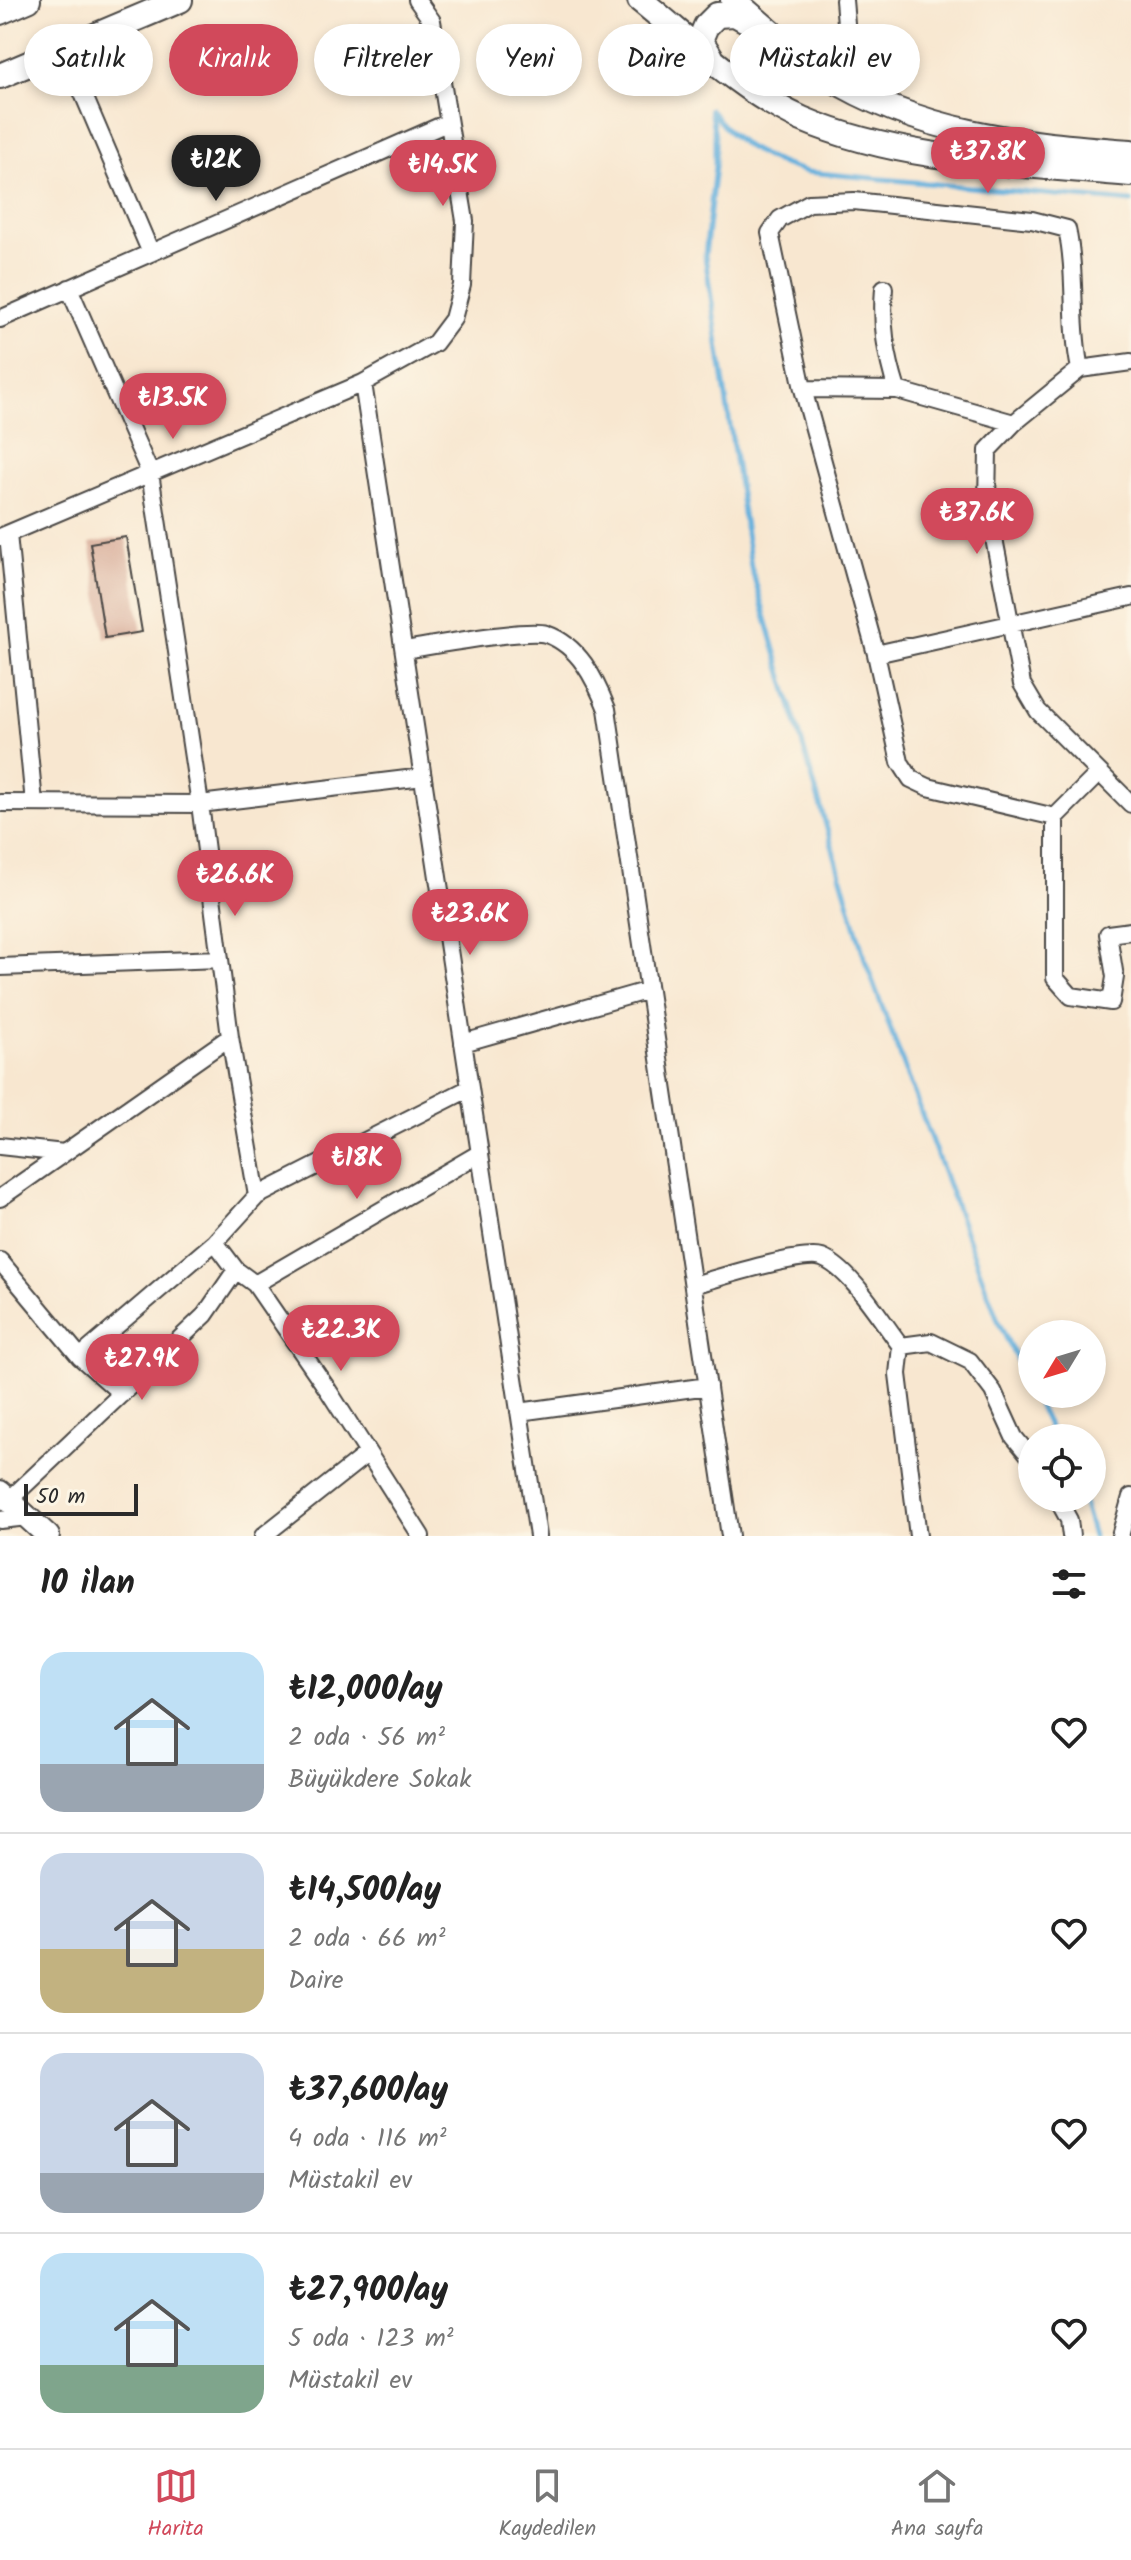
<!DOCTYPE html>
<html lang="tr">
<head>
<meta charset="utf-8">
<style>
	body { margin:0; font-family:Kalam,sans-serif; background:#f2f2f2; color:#222; height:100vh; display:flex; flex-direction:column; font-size:30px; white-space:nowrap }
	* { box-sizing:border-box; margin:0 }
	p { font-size:26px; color:#767676 }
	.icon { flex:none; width:44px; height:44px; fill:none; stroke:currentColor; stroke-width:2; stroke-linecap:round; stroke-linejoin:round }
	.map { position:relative; height:1536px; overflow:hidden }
	.details { display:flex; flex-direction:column; background:#fff; flex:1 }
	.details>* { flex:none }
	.guide { position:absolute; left:24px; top:24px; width:1084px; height:72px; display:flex; gap:16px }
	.needle { width:52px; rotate:232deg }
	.buttons { position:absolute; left:1018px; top:1320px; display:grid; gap:16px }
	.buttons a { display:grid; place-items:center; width:88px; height:88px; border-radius:50%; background:#fff; box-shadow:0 4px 12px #0003; font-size:40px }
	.scale { position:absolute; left:24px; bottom:20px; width:114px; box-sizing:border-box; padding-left:8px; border:4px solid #2b2b2b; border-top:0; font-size:22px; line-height:28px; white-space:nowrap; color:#2b2b2b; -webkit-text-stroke:6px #fcf5e5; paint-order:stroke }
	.price { position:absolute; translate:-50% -68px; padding:0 18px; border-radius:28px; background:#d1495b; color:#fff; font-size:26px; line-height:52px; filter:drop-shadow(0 2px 4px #0008) }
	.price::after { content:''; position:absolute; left:50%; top:48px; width:24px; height:18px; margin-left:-12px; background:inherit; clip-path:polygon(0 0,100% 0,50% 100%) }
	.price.on { background:#222; color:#fff }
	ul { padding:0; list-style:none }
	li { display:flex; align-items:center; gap:24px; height:200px; padding:0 40px }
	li+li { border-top:2px solid #e0e0e0 }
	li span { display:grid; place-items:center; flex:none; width:224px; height:160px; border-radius:24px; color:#555 }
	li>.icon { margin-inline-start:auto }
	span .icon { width:96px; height:96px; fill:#fffc; stroke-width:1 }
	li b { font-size:34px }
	h2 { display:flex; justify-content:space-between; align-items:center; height:96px; padding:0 40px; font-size:34px }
	.pill { padding:0 28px; border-radius:36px; background:#fff; box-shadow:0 4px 12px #0003; font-size:28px; line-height:72px }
	.pill.on { background:#d1495b; color:#fff }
	.tab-bar { display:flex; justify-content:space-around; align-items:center; height:112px; border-top:2px solid #e0e0e0; background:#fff; font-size:22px; color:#767676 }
	.tab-bar a { display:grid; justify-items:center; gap:4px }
	.tab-bar .on { color:#d1495b }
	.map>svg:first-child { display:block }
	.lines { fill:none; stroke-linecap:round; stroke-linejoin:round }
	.stream { stroke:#65b0dd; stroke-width:5 }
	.building { fill:#d2a08d }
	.street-casing { stroke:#4a4744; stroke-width:20 }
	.secondary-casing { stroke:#4a4744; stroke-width:26 }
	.primary-casing { stroke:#4a4744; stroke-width:28 }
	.street { stroke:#fff; stroke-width:16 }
	.secondary { stroke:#fff; stroke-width:22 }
	.primary { stroke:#fff; stroke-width:24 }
</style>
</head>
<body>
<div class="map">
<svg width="1131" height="1536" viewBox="0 0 1131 1536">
	<rect width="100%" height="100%" fill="#fcf5e5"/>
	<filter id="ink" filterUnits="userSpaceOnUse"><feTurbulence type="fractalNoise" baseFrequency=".0125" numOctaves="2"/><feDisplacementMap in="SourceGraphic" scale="16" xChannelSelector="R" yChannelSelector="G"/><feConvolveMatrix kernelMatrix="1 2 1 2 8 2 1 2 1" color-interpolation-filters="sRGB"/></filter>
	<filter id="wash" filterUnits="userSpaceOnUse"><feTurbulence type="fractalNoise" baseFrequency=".006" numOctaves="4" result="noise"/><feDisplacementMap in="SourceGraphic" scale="32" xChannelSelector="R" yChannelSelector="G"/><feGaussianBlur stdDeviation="1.8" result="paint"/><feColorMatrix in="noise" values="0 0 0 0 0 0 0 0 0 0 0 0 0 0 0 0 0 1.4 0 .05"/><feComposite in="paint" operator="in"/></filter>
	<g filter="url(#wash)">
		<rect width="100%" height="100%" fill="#f8e7d0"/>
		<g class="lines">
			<path class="stream" d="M710,109L715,136V166L705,256L751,567L866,963L999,1323L1032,1392
				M713,113C736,146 768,161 807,172L1131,202
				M1033,1394L1054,1438
				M1082,1498L1093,1536"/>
		</g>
		<g id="blocks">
			<path class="building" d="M126,537L142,632L105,638L90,543Z"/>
		</g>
	</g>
	<g filter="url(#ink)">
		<use href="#blocks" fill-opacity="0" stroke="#4a4744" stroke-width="2"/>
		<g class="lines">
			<g class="street-casing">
				<path id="street" d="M844,0L847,35L862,94
					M64,49L151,253
					M69,288L150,473L200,804L230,1037L257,1196
					M884,288C881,324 886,355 897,390
					M0,319L447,123
					M1131,362L1080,369L1014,423L988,450L987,502L1022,684L1038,711L1131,804
					M363,383L538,1536
					M803,389L897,390L1014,423
					M8,534L34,803
					M0,537L363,383L435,343L453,319L462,285L465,221L432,21L417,0
					M404,650C430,646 526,628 546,634C579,645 595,679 607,709L730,1536
					M876,654L1131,597
					M1099,773L1055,817V978L1071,996L1111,1002L1115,977L1108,934L1131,931
					M0,803L200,804L423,777
					M1055,817L928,787L911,779L900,762L876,654L803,389L770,233L780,219L809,203L854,201L1032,220L1067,229C1077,275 1070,322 1080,369
					M0,967L220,959
					M463,1043L649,990
					M0,1146L64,1153
					M0,1198L230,1037
					M215,1242L236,1270L255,1284L328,1390L421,1536
					M0,1261L80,1357L122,1394
					M255,1284L480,1153
					M693,1285C718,1278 802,1251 822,1258C851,1269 882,1322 901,1346
					M80,1357L215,1242L257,1196L470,1088
					M519,1412L708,1386
					M1057,1498L1069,1520L1071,1536
					M9,1500L205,1315L236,1270
					M0,1520L28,1517
					M263,1536L368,1453
					M918,1536L898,1374L901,1346L931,1342L970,1361L993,1391L1014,1437L1032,1459
					M1120,1536L1131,1497"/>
			</g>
			<g class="secondary-casing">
				<path id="secondary" d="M0,1492L48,1536"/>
			</g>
			<g class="primary-casing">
				<path id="primary" d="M640,0C691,41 742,92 802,119C902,162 1023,164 1131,174
					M733,0C763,25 792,53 824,74C920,134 1021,144 1131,152
					M0,12L28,0
					M711,57L700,40L706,26L717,15L735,14L753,24
					M0,76L180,0"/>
			</g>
			<use href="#street" class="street"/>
			<use href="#secondary" class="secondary"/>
			<use href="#primary" class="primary"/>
		</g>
	</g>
</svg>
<div class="buttons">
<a><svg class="needle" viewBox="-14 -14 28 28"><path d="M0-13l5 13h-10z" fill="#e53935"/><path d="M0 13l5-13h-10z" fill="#767676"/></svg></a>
<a><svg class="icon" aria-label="locate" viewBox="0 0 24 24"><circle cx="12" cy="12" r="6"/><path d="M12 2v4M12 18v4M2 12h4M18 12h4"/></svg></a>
</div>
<div class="scale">50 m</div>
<b class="price" style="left:988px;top:195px">₺37.8K</b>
<b class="price on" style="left:216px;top:203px">₺12K</b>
<b class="price" style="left:443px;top:208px">₺14.5K</b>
<b class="price" style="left:173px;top:441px">₺13.5K</b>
<b class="price" style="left:977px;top:556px">₺37.6K</b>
<b class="price" style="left:235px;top:918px">₺26.6K</b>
<b class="price" style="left:470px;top:957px">₺23.6K</b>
<b class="price" style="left:357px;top:1201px">₺18K</b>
<b class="price" style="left:341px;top:1373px">₺22.3K</b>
<b class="price" style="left:142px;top:1402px">₺27.9K</b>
<div class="guide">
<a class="pill">Satılık</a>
<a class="pill on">Kiralık</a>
<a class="pill">Filtreler</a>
<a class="pill">Yeni</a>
<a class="pill">Daire</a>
<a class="pill">Müstakil ev</a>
</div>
</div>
<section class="details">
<h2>10 ilan<svg class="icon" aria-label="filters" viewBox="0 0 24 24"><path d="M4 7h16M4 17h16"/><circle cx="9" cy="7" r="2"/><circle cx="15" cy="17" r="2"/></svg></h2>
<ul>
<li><span style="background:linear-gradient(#bfe0f5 70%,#9aa5b1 0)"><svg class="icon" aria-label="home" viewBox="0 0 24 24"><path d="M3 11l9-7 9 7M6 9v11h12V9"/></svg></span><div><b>₺12,000/ay</b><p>2 oda · 56 m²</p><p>Büyükdere Sokak</p></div><svg class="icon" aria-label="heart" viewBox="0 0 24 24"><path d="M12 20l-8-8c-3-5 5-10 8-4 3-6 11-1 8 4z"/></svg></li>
<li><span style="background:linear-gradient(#c9d6e8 60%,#c2b280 0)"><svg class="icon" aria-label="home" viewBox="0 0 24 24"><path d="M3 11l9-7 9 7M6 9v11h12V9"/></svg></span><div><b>₺14,500/ay</b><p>2 oda · 66 m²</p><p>Daire</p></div><svg class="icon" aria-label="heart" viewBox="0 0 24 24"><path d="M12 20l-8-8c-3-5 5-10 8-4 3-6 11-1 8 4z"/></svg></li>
<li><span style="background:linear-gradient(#c9d6e8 75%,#9aa5b1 0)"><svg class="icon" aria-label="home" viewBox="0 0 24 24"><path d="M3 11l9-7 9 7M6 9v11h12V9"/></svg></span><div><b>₺37,600/ay</b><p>4 oda · 116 m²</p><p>Müstakil ev</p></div><svg class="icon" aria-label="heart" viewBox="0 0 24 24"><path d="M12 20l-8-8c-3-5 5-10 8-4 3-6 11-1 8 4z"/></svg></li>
<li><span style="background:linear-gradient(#bfe0f5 70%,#7fa58c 0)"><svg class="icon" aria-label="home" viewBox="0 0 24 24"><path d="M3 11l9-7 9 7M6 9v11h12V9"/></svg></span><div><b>₺27,900/ay</b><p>5 oda · 123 m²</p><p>Müstakil ev</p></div><svg class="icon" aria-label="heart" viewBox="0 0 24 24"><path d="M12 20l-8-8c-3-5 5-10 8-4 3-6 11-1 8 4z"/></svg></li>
</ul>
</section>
<nav class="tab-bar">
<a class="on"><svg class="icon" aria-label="map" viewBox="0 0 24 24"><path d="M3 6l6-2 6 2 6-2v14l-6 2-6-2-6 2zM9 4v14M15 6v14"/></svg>Harita</a>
<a><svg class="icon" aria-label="saved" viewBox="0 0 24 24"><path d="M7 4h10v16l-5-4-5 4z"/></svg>Kaydedilen</a>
<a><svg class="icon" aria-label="home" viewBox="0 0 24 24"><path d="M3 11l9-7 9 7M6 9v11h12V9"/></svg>Ana sayfa</a>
</nav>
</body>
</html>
